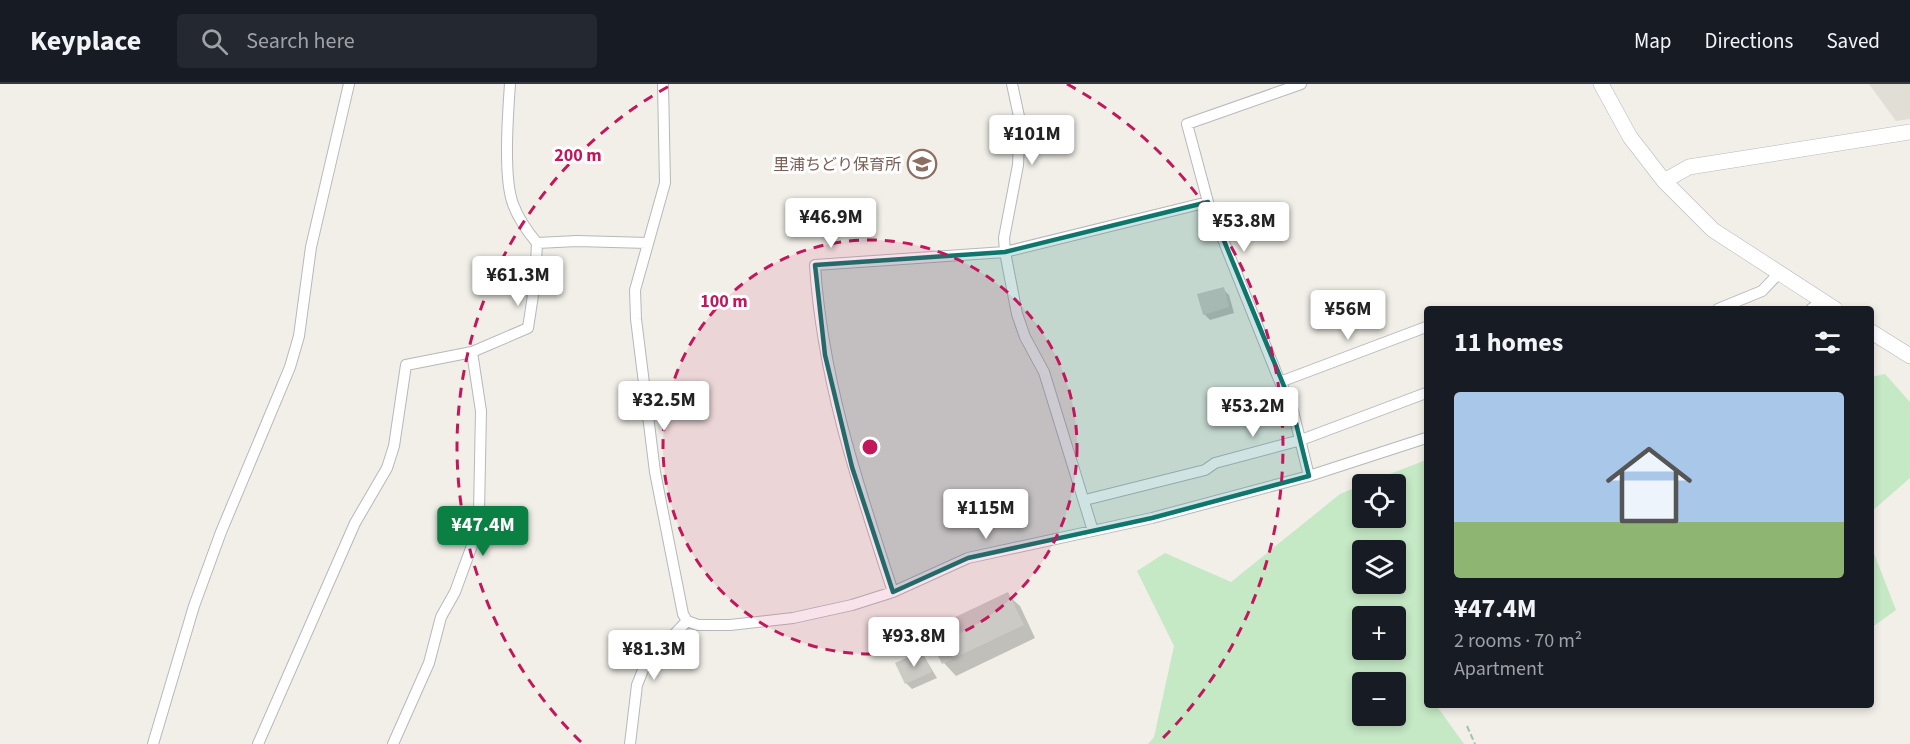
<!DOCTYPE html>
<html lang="en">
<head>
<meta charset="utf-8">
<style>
	body { margin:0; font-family:"Source Sans 3","Noto Sans JP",sans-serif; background:#242831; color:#f1f3f6; height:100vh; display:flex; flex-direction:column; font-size:22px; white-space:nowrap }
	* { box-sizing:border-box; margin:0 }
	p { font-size:20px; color:#9ea1a6 }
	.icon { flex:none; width:33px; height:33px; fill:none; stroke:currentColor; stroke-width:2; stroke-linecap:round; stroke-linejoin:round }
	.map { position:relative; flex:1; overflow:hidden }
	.side { position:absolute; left:1424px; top:222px; width:450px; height:402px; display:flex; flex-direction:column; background:#171b24; border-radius:6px; box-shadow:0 3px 9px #0003 }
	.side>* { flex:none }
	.fabs { position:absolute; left:1352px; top:390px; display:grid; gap:12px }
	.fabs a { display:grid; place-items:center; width:54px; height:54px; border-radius:6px; background:#171b24; box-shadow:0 3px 9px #0003; font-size:30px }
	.price { position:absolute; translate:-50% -51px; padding:0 14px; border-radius:6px; background:#fff; color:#222; font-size:20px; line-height:39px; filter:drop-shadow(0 2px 3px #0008) }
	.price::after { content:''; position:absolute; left:50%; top:36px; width:18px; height:14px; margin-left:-9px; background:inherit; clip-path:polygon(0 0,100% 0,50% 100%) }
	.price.current { background:#0b8043; color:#fff }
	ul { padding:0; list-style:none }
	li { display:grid; align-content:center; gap:12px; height:318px; padding:0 30px }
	li span { display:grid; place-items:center; height:186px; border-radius:6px; color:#555 }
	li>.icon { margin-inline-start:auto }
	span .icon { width:108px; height:108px; fill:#fffc; stroke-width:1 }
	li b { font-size:26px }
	h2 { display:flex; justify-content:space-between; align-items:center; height:72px; padding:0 30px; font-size:26px }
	header { display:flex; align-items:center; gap:36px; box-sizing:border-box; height:84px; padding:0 30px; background:#171b24; border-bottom:2px solid #363941 }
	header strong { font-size:28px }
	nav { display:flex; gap:33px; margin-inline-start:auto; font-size:21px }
	.search { width:420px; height:54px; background:#242831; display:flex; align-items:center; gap:15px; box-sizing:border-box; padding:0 21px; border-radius:6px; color:#9ea1a6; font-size:22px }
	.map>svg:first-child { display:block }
	.education { fill:#e1ded6 }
	.green { fill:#c5e8c5; fill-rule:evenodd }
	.shadow { fill:#0003 }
	.building { fill:#cccac5 }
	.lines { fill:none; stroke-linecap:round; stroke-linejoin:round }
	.street-casing { stroke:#b5b8bc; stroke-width:12 }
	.secondary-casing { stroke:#b6babf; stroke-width:16 }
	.path { stroke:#9cc7a9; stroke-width:2; stroke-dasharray:6 3; stroke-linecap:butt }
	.street { stroke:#fff; stroke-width:10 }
	.secondary { stroke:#fff; stroke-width:15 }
	.marked { fill:#0f766e; fill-opacity:0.2; stroke:#0f766e; stroke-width:4.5; stroke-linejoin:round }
	.ring { fill:none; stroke:#c2185b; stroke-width:3; stroke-dasharray:10 8 }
	.labels { text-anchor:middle; stroke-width:6; stroke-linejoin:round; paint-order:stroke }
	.education-label { font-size:16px; fill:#785e54; stroke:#fff; text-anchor:end }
	.centre { fill:#c2185b; stroke:#fff; stroke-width:3 }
	.ring-label { font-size:18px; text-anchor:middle; font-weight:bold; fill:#c2185b; stroke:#fff; stroke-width:6; stroke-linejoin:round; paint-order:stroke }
</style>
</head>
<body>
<header>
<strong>Keyplace</strong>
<div class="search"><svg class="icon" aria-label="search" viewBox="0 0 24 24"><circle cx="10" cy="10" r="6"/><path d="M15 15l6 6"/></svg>Search here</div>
<nav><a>Map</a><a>Directions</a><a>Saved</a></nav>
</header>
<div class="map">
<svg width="1910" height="660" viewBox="0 0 1910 660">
	<rect width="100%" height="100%" fill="#f1efe8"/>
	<path class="education" d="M1869,0H1910V35L1896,37Z"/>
	<path class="green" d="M1885,290L1910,318V394L1871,428V293Z
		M1426,376V621H1436L1464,660H1148L1154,653L1174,562L1137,487L1165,469L1231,498L1340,410L1362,401V434H1395V400H1364ZM1395,466V500H1362V466ZM1362,532H1395V566H1362ZM1362,598H1395V632H1362Z
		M1870,459L1896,526L1871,544H1870Z"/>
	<path class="shadow" d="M1223,205L1229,211L1234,229L1210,236L1204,230Z
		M1007,510L1020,522L1035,554L956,592L944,579L928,548Z
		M922,569L937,594L912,605L906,599Z"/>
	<path class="building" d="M1224,203L1229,223L1203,231L1197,210Z
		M1008,508L1024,541L942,580L926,547Z
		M922,567L932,588L905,600L895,579Z"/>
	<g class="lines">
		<g class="street-casing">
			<path id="street" d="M663,0L665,99L635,206L636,235L655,388L683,530L687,537L698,541H730L793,534L852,521L893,508L968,474L1152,434L1309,392L1426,354
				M1012,0L1020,37L1018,81L1004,154L1005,168L1017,230L1025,253L1044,288L1093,447
				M1301,0L1187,40L1208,118L1280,298L1291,319L1309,392
				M537,159L577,157L648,159
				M1718,225L1762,207L1779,189
				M1811,225L1822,217
				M1280,298L1426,243
				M1085,416L1205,386L1215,379L1301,356L1426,309
				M893,508C858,401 822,294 815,181L1005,168L1208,118
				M153,660L194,522L221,448L290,283L299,252L311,163L349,0
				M258,660L355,439L387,384L394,362L406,281L472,268L528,244L535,198L537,159C527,147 518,134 513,120C503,94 508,29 510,0
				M393,660L429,579L441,533L455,508L474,456L479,428L481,327L472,268
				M630,660L637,601L645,581L687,537"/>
		</g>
		<g class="secondary-casing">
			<path id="secondary" d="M1601,0L1630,53L1664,97L1713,146L1835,225
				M1664,97L1689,83L1910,48
				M1870,247L1910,272"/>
		</g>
		<path class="path" d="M1467,642L1475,660"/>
		<use href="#street" class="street"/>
		<use href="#secondary" class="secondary"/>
	</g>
	<path class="marked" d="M1208,118L1291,319L1309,392L1152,434L968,474L893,508L852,383L825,271L815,181L1005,168Z"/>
	<circle cx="870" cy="363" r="207" fill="#c2185b" fill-opacity=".12"/>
	<g class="ring">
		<circle cx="870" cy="363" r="207"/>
		<path d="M581 658A413 413 0 0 1 673 0M1067 0A413 413 0 0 1 1159 658"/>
	</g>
	<defs>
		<g id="school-ring" transform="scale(1.5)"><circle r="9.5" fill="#fff" stroke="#8d6e63" stroke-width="1.5"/><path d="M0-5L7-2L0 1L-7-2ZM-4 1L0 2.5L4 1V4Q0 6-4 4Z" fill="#8d6e63"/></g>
	</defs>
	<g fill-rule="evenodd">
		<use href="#school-ring" x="922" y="80"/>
	</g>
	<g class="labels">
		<g class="education-label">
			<text x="901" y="86">里浦ちどり保育所</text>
		</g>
	</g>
	<circle cx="870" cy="363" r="9" class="centre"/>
	<g class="ring-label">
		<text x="578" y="77">200 m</text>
		<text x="724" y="223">100 m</text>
	</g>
</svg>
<div class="fabs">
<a><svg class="icon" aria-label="locate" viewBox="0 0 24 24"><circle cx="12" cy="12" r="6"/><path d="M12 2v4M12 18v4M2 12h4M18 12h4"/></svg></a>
<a><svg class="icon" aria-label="layers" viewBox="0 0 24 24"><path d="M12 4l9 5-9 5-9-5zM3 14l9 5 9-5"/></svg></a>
<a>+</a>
<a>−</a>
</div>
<b class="price" style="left:1032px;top:82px">¥101M</b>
<b class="price" style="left:831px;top:165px">¥46.9M</b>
<b class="price" style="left:1244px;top:169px">¥53.8M</b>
<b class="price" style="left:518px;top:223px">¥61.3M</b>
<b class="price" style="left:1348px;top:257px">¥56M</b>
<b class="price" style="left:664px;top:348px">¥32.5M</b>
<b class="price" style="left:1253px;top:354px">¥53.2M</b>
<b class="price" style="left:986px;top:456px">¥115M</b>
<b class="price current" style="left:483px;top:473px">¥47.4M</b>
<b class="price" style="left:914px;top:584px">¥93.8M</b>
<b class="price" style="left:654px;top:597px">¥81.3M</b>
<section class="side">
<h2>11 homes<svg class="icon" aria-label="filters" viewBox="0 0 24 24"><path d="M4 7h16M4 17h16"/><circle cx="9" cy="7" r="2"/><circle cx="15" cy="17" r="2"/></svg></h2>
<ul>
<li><span style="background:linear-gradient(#a9c7e8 70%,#8fb573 0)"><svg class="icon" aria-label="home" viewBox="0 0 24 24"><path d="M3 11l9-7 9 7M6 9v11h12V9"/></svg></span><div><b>¥47.4M</b><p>2 rooms · 70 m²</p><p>Apartment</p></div></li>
</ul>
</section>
</div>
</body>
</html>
